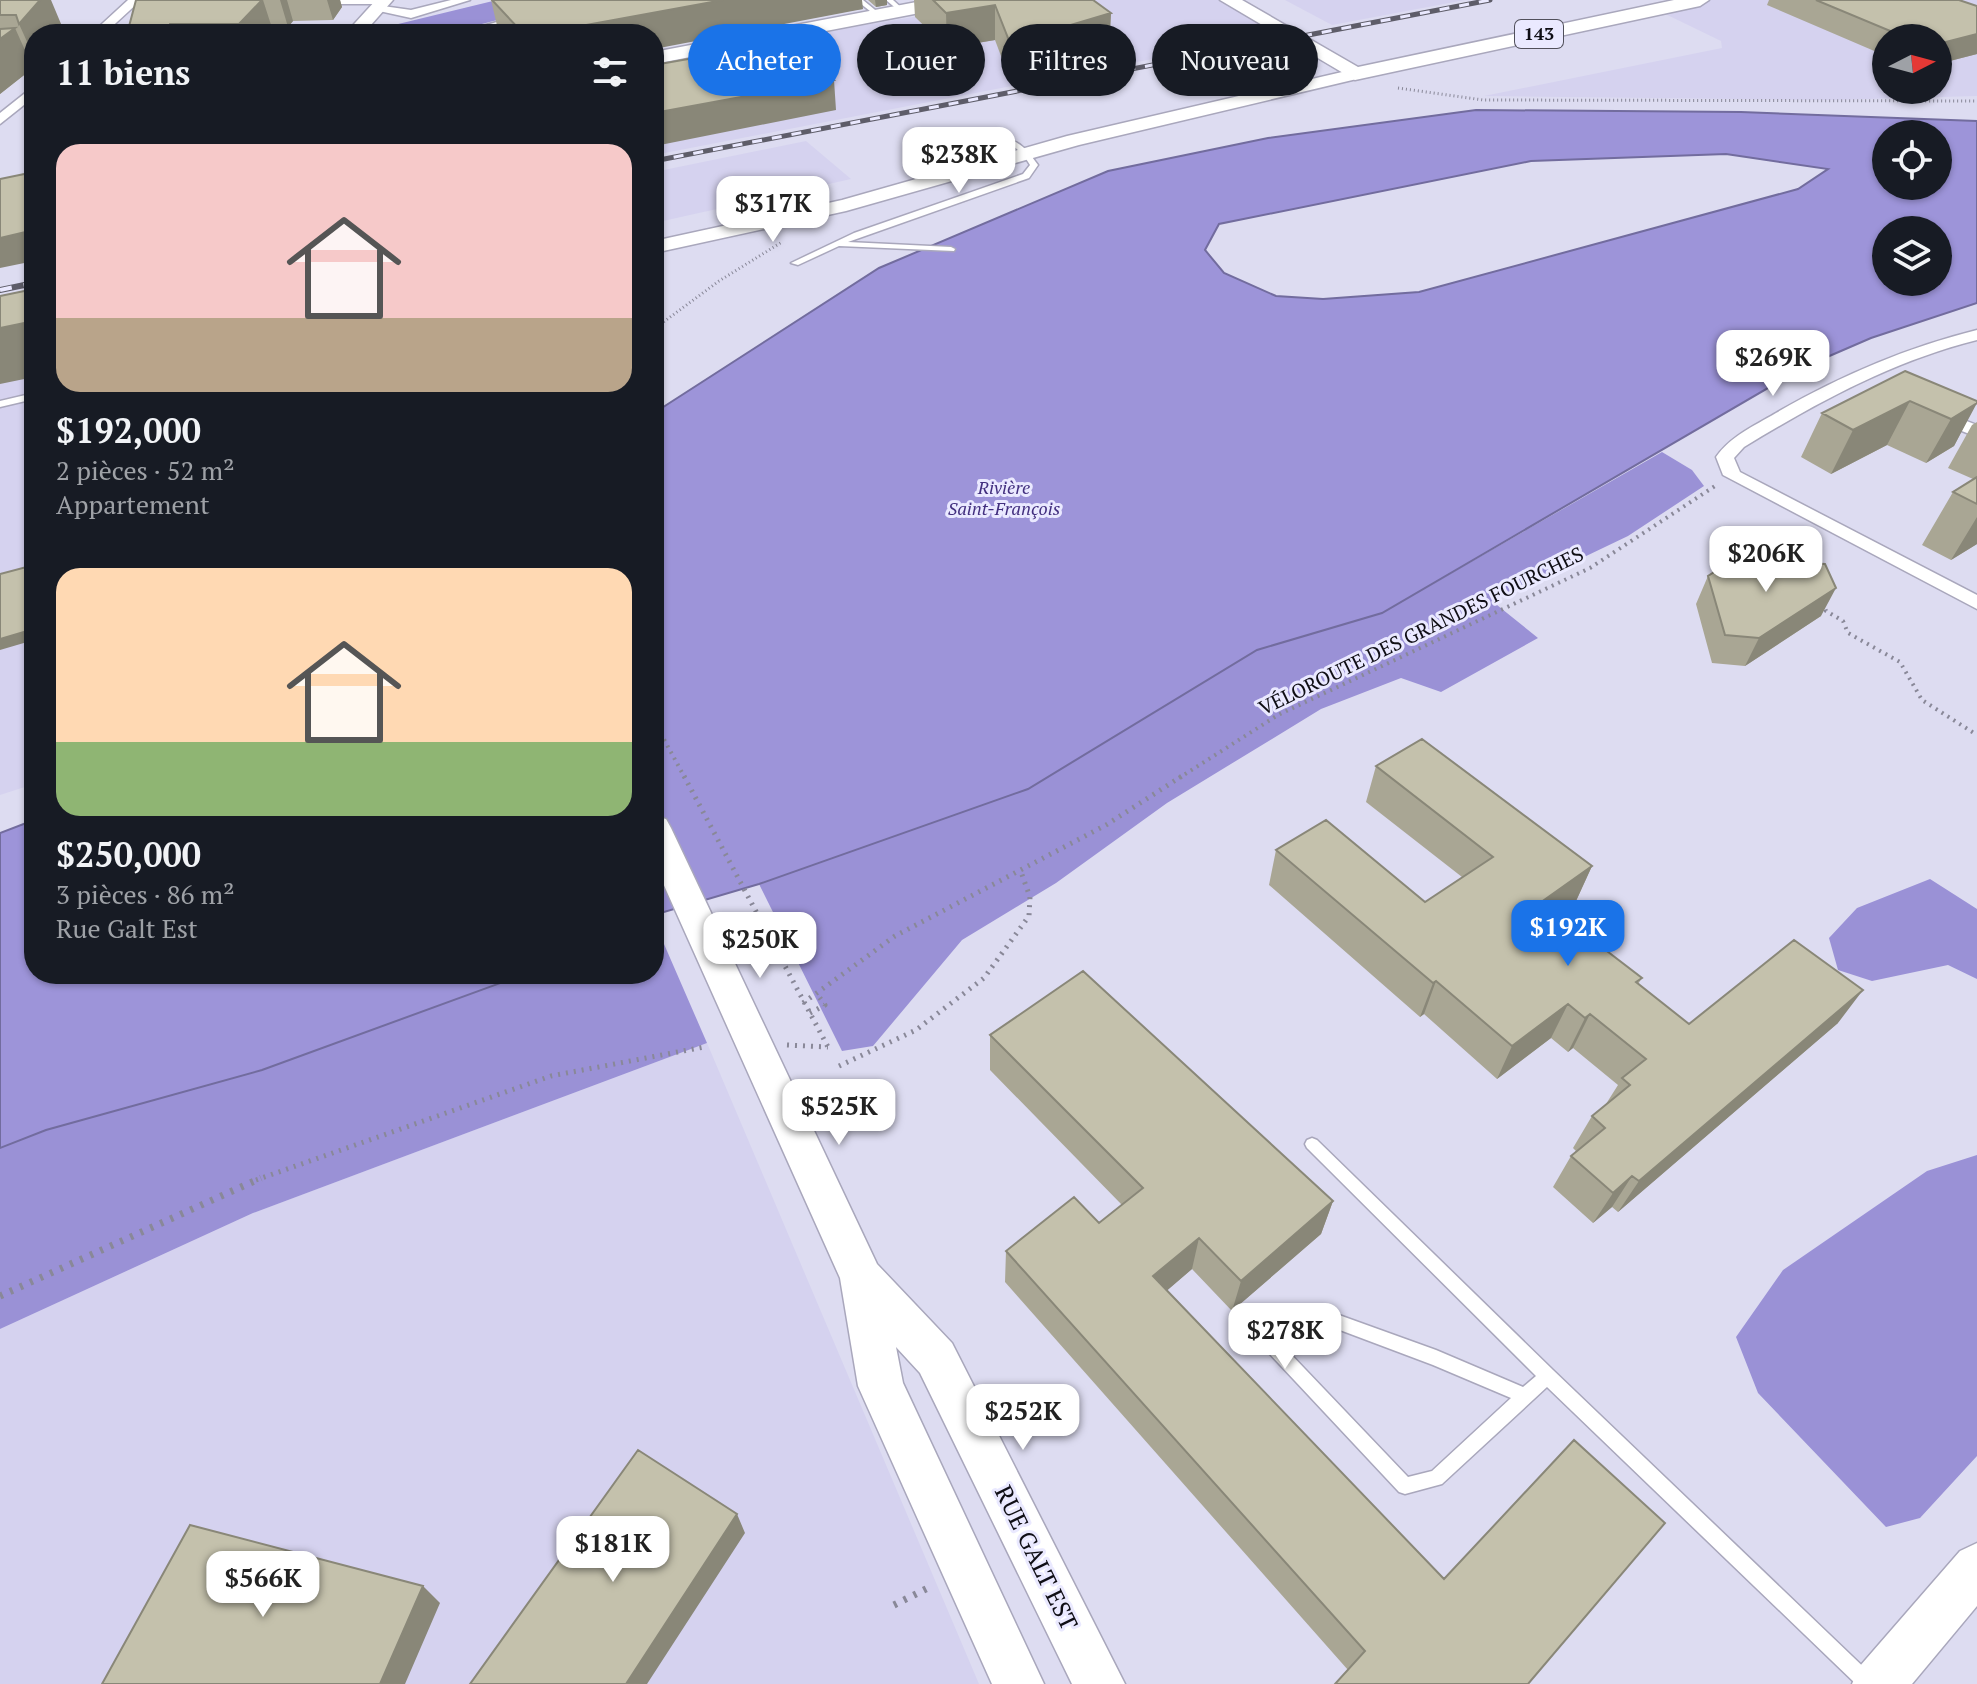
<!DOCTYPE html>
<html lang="fr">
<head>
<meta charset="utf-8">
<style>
	body { margin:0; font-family:"PT Serif",serif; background:#242831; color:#f1f3f6; height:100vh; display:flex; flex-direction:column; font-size:30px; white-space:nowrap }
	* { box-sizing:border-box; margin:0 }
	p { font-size:26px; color:#9ea1a6 }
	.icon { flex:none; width:44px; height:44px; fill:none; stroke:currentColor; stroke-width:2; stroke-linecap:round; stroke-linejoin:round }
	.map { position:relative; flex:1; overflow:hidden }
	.sheet { position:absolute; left:24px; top:24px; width:640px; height:960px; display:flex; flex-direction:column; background:#171b24; border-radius:32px; box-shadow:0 2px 6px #0004 }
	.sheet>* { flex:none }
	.hud { position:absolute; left:688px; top:24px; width:760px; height:72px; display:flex; gap:16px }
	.needle { width:52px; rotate:84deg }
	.buttons { position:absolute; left:1872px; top:24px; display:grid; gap:16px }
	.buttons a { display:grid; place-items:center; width:80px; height:80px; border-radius:50%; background:#171b24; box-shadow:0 2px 6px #0004; font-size:40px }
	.price { position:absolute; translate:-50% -68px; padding:0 18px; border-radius:16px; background:#fff; color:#222; font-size:26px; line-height:52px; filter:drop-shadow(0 2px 4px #0008) }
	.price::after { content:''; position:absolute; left:50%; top:48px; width:24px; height:18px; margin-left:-12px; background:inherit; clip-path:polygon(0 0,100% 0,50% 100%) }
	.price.on { background:#1a73e8; color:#fff }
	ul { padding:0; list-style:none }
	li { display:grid; align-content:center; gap:16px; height:424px; padding:0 32px }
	li span { display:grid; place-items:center; height:248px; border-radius:24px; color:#555 }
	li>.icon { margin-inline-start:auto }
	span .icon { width:144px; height:144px; fill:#fffc; stroke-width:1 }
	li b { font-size:34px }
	h2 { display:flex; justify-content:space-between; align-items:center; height:96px; padding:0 32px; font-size:34px }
	.pill { padding:0 28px; border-radius:36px; background:#171b24; box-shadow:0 2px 6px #0004; font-size:28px; line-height:72px }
	.pill.on { background:#1a73e8; color:#fff }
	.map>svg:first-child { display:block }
	.built { fill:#d5d2ef; fill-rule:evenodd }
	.forest { fill:#9a91d6 }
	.water { fill:#9d94d9; stroke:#726c9e; stroke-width:2; fill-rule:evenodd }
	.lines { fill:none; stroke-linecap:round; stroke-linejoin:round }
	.lane-casing { stroke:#a9a7bc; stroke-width:3 }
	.street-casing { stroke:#a9a7bc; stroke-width:3 }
	.secondary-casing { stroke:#a9a7bc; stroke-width:3 }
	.primary-casing { stroke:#a9a7bc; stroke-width:3 }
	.path-far3 { stroke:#898898; stroke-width:3; stroke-dasharray:1 3; stroke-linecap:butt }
	.path-far2 { stroke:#898898; stroke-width:4; stroke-dasharray:2 5; stroke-linecap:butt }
	.path-far1 { stroke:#898898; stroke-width:5; stroke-dasharray:2 6; stroke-linecap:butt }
	.path { stroke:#898898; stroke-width:7; stroke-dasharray:3 8; stroke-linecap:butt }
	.lane { fill:#fff; fill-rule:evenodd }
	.street { fill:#fff; fill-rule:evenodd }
	.secondary { fill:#fff; fill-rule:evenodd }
	.primary { fill:#fff; fill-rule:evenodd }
	.rail-far1-casing { stroke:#5e5d69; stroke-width:5 }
	.rail-casing { stroke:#5e5d69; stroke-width:6 }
	.rail-far1 { stroke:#eae9ff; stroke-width:3; stroke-dasharray:10; stroke-linecap:butt }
	.rail { stroke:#eae9ff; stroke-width:4; stroke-dasharray:12; stroke-linecap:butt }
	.path-bridge-far1 { stroke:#898898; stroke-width:4; stroke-dasharray:2 5; stroke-linecap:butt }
	.path-bridge { stroke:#898898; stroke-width:5; stroke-dasharray:2 6; stroke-linecap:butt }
	.wall { fill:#a9a694 }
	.shaded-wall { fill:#898778 }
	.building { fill:#c4c1ac; stroke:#898778; stroke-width:2 }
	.labels { text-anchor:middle; stroke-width:6; stroke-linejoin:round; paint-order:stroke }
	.shield { fill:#eae9ff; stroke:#51505b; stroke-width:2 }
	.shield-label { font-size:18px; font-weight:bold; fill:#0f0e15 }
	.far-water-label { font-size:18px; font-style:italic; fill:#422f7f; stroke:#eae9ff }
	.street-label { font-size:20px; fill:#0f0e15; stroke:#eae9ff }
	.near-street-label { font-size:24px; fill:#0f0e15; stroke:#eae9ff }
</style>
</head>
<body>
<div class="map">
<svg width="1977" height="1684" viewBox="0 0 1977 1684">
	<rect width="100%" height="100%" fill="#dddcf1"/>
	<path class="built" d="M1015,0H1223L1282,34L654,155V67L859,26Z
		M1285,0H1465L1332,25Z
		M1700,0H1977V96L1831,100L1484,96L1722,48L1721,41L1655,9ZM1886,38H1938V90H1886Z
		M806,141L851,179L654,223V172Z
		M34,298V784L0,795V305Z
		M707,1043L979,1684H0V1329L253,1213Z"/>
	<path class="forest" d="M497,0H576L443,34L381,32L390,26Z
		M1662,452L1692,470L1704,486L1628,536L1492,601L1538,638L1441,692L1401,678L1321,709L1167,803L1056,883L962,940L873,1046L842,1051L759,884L1028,789L1257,650L1382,613Z
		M1930,879L1977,909V979L1948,965L1872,981L1838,970L1829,938L1857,908Z
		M654,921L707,1043L253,1213L0,1329V1148L46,1130L262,1070L525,974H654Z
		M1977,1155V1456L1920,1518L1886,1527L1758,1393L1736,1337L1783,1270L1927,1171Z"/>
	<path class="water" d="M1476,110L1741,112L1977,121V303L1871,338L1804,367L1382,613L1257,650L1028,789L759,884L654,915V413L879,268L1108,171L1268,138ZM1886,134H1938V186H1886ZM1726,154L1828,169L1798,189L1419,292L1323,299L1276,296L1224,273L1205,250L1219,224L1531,161ZM1886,230H1938V282H1886Z
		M34,820V974H525L262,1070L46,1130L0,1148V833Z"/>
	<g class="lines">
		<g class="lane-casing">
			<path id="lane" d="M856,0H863L880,14L875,15Z
				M886,0H893L904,10L899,11Z
				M1008,140C1021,141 1030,154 1038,165L1029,178L848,242L951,247L955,249L954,251L839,246L798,265L791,263L854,233L1023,174L1030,165L1023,154L1008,142Z
				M34,393V399L0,407V401Z
				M1312,1138L1317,1140L1553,1370L1875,1678L1878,1684H1856L1547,1387L1442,1484L1405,1494L1399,1492L1267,1351L1265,1346L1267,1341L1309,1308L1314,1306L1436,1350L1523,1387L1536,1376L1307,1148L1305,1144L1307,1140ZM1316,1321L1433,1365L1511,1398L1432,1471L1408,1477L1284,1347Z"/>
		</g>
		<g class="street-casing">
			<path id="street" d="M128,0H141L104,34H91Z
				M304,0H388L389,1L383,4H309Z
				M451,0H470L411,18L370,9L376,5L411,10Z
				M528,13L534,17L532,20L475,34H455Z
				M34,57V65L0,66V58Z
				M34,86V97L0,124V113Z
				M1977,330V340C1893,361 1818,402 1744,447L1734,458L1740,472L1977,595V609L1723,475L1716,457C1731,436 1754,426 1776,413C1840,376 1905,348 1977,330Z
				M1935,409L1977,425V437L1929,418L1926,414Z"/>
		</g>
		<g class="secondary-casing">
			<path id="secondary" d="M376,0H393L363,34H345Z
				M1355,69L1364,74L1361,78L1079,145L846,211L654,253V241L842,200L1067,136Z
				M654,816L666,819L671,828L877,1264L952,1343L1125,1684H1072L920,1373L896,1347L903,1383L1044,1684H992L858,1386L840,1278L654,863Z
				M1977,1543V1606L1912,1684H1852L1860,1666L1960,1551Z"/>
		</g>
		<g class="primary-casing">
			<path id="primary" d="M927,0H965L956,6L654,64V52Z
				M1220,0H1242L1358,67L1674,0H1709L1700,6L1355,80Z"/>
		</g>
		<path class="path-far3" d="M1398,88L1483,100L1977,101
			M654,329L719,281L782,242"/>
		<path class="path-far2" d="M1823,603L1826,611L1843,621L1848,633L1900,662L1922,700L1977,735
			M1179,778L1278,715L1590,568L1715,486"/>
		<path class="path-far1" d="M803,1003L895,936L1106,825L1182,776
			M810,1013L825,1005L817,994
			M787,1045L828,1047
			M839,1066L916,1030L984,978L1029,916L1030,897L1021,872
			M256,1180L551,1076L704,1047"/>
		<path class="path" d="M0,1296L261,1178
			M894,1605L932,1586"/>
		<use href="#lane" class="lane"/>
		<use href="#street" class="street"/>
		<use href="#secondary" class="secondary"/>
		<use href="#primary" class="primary"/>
		<g class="rail-far1-casing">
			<path id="rail-far1" d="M654,161L1490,0"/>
		</g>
		<g class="rail-casing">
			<path id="rail" d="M0,290L34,283"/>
		</g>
		<use href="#rail-far1" class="rail-far1"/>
		<use href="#rail" class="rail"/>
		<path class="path-bridge-far1" d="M654,721L685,778"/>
		<path class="path-bridge" d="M684,776L828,1047"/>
	</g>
	<path class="wall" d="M0,0L64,31L34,34V57L32,54H27L33,68L0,94Z
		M136,0H340L342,7L333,20L293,21L288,27L272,28L266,34H127Z
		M491,0L863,9L654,34H499Z
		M868,0H887V5L876,7Z
		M914,0H1093L1111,13L1109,48L1010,80L995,40L947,48L915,17Z
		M1769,0H1959L1977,54L1938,64V38H1886V56L1767,5Z
		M1905,371L1977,401L1954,446L1926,463L1887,445L1831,474L1801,457L1822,413Z
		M1977,422V544L1951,560L1922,545L1953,492L1973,479L1948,468L1972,425Z
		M1708,576L1821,616L1745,666L1712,663L1696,604Z
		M1376,766L1592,866L1576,901L1553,917L1593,949L1642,978L1638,984L1689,1024L1838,1023L1618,1212L1612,1207L1593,1223L1553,1187L1571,1156L1576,1151L1573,1148L1592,1116L1606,1104L1618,1085L1573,1048L1568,1052L1551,1038L1497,1079L1424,1014L1420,1017L1269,885L1276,850L1425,902L1462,877L1366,802Z
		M990,1035L1333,1201L1321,1234L1232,1311L1192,1269L1167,1290L1444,1579L1665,1523L1348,1670L1005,1282L1006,1251L1099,1223L1122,1205L990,1070Z"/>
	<path class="shaded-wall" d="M40,0H51L64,31L61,34H34V57L19,24Z
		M263,0L272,28L266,34H243L239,24Z
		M280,0H287L293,21L288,27Z
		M327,0H340L342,7L333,20Z
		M723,0H862L863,9L654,49V34H548V32Z
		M875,0H887V5L876,7Z
		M995,5V40L947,48L946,13Z
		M1111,13L1109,48L1010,80V43Z
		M170,24L173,34H167Z
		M541,25L543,34H520L519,29Z
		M15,28L33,68L0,94V39Z
		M1977,34V54L1938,64V44Z
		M834,80L836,110L655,146L654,113Z
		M34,230V261L0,268V238Z
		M34,321V377L0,384V328Z
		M1910,401L1887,445L1831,474L1853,430Z
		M1977,403L1954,446L1926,463L1951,419Z
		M1977,517V544L1951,560Z
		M1836,588L1821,616L1745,666L1759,638Z
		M34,629V640L0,650V639Z
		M1592,866L1576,901L1522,939L1537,905Z
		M1436,981L1424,1014L1420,1017L1433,983Z
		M1863,990L1838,1023L1618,1212L1639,1181Z
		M1568,1004L1551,1038L1497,1079L1512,1046Z
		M1590,1014L1573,1048L1568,1052L1585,1018Z
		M1632,1176L1612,1207L1593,1223L1613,1193Z
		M1333,1201L1321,1234L1232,1311L1241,1281Z
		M1199,1238L1192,1269L1148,1307L1153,1276Z
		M737,1514L745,1533L647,1684H626Z
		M423,1586L440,1603L405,1684H380Z"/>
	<path class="building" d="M0,0H40L19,24L16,15H0Z
		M136,0H262L239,24H170L167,34H127Z
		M492,0H723L548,32L541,25L519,29Z
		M933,0H1093L1111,13L1010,43L995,5L946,13Z
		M1816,0H1959L1977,6V34L1938,44V38H1907Z
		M15,28L0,39V29Z
		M780,43L790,52L806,53L834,80L654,113V65Z
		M34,172V230L0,238V179Z
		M34,289V321L0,328V296Z
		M1905,371L1977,401V403L1951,419L1910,401L1853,430L1822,413Z
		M1977,477V504L1953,492Z
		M1735,559L1825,564L1836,588L1759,638L1725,635L1708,576Z
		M34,565V629L0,639V574Z
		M1422,739L1592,866L1537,905L1593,949L1599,945L1642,978L1636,982L1689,1024L1794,940L1863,990L1639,1181L1632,1176L1613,1193L1571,1156L1605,1128L1592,1116L1630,1085L1622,1078L1646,1059L1590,1014L1585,1018L1568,1004L1512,1046L1436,981L1433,983L1276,850L1326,820L1425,902L1493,857L1376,766Z
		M1083,971L1333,1201L1241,1281L1199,1238L1153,1276L1444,1579L1574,1440L1665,1523L1528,1684H1335L1365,1651L1006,1251L1074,1197L1099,1223L1143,1188L990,1035Z
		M638,1450L737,1514L626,1684H470Z
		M190,1525L423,1586L380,1684H102Z"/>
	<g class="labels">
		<rect class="shield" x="1515" y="20" width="48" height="28" rx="6"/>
		<g class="shield-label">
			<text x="1539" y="40">143</text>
		</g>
		<g class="far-water-label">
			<text x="1004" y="494">Rivière<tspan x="1004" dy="21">Saint-François</tspan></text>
		</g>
		<g class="street-label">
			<text transform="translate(1421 631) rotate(-26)" y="7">VÉLOROUTE DES GRANDES FOURCHES</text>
		</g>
		<g class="near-street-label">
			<text transform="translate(1036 1558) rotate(64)" y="8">RUE GALT EST</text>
		</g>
	</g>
</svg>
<div class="buttons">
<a><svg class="needle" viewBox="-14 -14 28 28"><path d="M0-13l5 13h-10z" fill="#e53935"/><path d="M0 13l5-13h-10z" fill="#9ea1a6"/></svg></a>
<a><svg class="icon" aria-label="locate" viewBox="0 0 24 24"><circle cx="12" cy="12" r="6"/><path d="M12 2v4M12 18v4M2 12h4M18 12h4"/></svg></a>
<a><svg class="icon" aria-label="layers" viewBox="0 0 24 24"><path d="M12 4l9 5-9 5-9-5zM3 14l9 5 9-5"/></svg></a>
</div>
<b class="price" style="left:959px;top:195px">$238K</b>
<b class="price" style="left:773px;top:244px">$317K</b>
<b class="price" style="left:1773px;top:398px">$269K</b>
<b class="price" style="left:1766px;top:594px">$206K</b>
<b class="price on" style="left:1568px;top:968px">$192K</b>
<b class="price" style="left:760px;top:980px">$250K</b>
<b class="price" style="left:839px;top:1147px">$525K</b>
<b class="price" style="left:1285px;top:1371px">$278K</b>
<b class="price" style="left:1023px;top:1452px">$252K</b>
<b class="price" style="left:613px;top:1584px">$181K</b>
<b class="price" style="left:263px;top:1619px">$566K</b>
<div class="hud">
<a class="pill on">Acheter</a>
<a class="pill">Louer</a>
<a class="pill">Filtres</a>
<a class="pill">Nouveau</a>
</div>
<section class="sheet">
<h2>11 biens<svg class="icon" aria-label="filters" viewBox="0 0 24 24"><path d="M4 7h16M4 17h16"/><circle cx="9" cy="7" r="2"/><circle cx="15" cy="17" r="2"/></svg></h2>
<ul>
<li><span style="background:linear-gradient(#f6c9c9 70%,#b9a48a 0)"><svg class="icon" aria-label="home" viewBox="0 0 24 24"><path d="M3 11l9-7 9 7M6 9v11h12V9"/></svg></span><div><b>$192,000</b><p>2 pièces · 52 m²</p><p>Appartement</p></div></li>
<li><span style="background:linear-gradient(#ffd9b3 70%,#8fb573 0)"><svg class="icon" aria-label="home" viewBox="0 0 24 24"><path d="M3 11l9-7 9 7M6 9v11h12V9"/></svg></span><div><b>$250,000</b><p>3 pièces · 86 m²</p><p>Rue Galt Est</p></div></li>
</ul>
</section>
</div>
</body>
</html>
